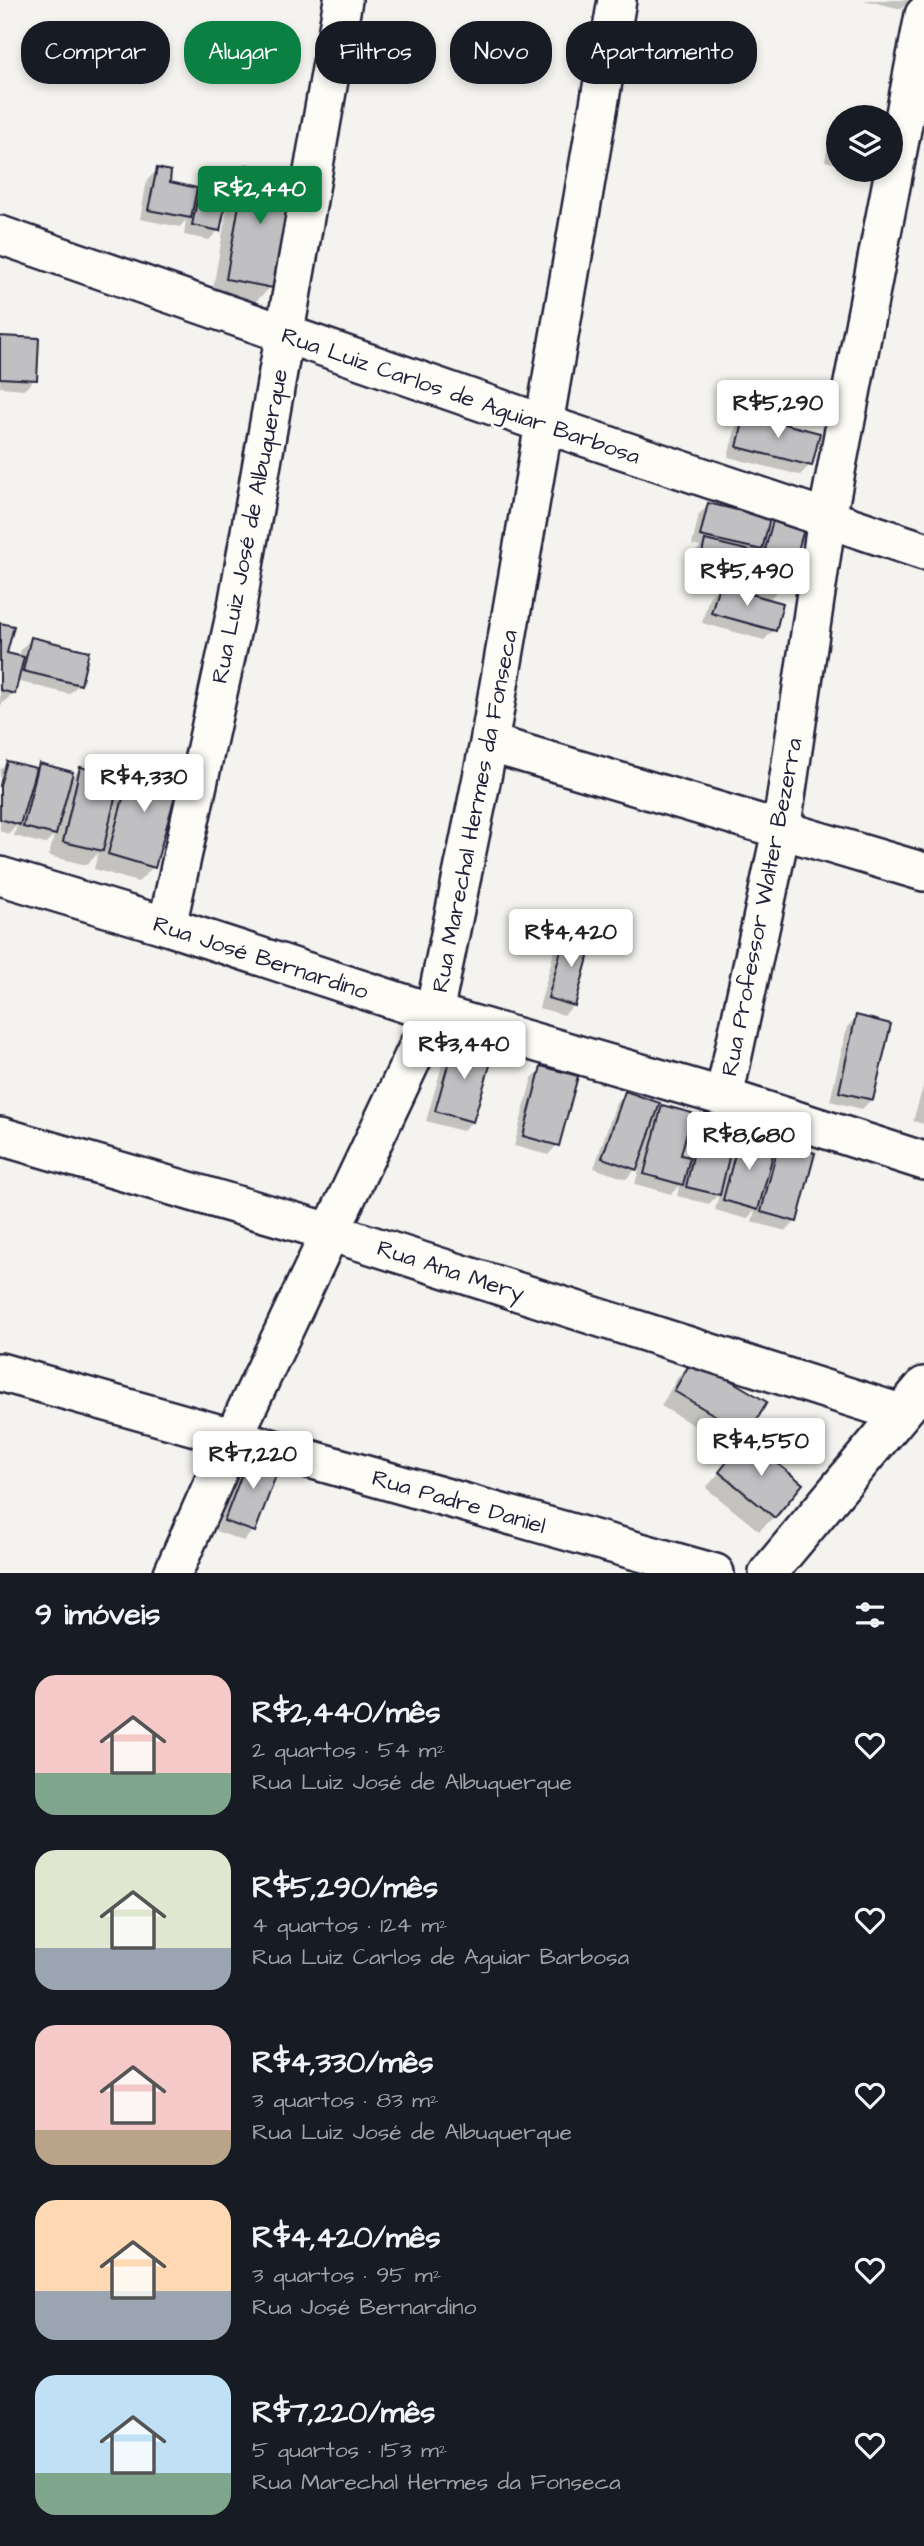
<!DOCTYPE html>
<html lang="pt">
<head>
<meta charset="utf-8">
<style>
	body { margin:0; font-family:"Architects Daughter",sans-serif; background:#20242c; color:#f1f3f6; height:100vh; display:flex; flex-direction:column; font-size:26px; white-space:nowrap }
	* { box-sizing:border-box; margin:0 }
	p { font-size:23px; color:#9ea1a6 }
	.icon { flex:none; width:38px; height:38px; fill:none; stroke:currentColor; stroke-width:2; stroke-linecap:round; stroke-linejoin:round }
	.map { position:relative; height:1573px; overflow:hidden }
	.side { display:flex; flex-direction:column; background:#171b24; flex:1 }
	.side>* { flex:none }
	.hud { position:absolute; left:21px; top:21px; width:882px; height:63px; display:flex; gap:14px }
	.controls { position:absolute; left:826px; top:105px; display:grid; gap:14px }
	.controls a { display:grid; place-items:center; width:77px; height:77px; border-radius:50%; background:#171b24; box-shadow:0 4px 10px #0003; font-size:35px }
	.price { position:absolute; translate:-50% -60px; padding:0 16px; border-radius:7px; background:#fff; color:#222; font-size:23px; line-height:46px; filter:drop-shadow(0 2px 4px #0008) }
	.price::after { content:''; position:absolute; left:50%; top:42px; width:21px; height:16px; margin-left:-10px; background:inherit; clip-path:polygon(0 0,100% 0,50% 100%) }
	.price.active { background:#0b8043; color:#fff }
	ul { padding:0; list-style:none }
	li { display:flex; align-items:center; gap:21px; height:175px; padding:0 35px }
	li span { display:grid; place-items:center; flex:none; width:196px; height:140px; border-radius:21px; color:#555 }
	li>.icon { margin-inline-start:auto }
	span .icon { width:84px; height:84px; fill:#fffc; stroke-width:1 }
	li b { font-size:30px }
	h2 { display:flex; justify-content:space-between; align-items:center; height:84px; padding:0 35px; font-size:30px }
	.tag { padding:0 24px; border-radius:28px; background:#171b24; box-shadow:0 4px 10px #0003; font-size:24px; line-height:63px }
	.tag.active { background:#0b8043; color:#fff }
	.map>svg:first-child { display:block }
	.shadow { fill:#0003 }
	.building { fill:#c0bfc2; stroke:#22223b; stroke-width:2 }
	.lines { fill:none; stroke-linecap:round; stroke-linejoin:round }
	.minor-casing { stroke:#22223b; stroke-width:42 }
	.minor { stroke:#fdfcf7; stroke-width:37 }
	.labels { text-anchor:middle; stroke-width:6; stroke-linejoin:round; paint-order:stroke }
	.street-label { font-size:23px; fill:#22223b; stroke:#fdfcf7 }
</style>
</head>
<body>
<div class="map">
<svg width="924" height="1573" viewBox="0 0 924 1573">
	<rect width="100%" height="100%" fill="#f4f3ef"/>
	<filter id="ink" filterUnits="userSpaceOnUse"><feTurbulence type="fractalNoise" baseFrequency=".0143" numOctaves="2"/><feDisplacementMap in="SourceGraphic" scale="14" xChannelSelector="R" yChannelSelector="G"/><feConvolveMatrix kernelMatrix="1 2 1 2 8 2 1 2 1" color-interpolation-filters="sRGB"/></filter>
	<g filter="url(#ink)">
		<path class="shadow" d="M863,0H910L902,9Z
			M838,133V164L825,161L829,142Z
			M247,167L271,287L256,301L212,294L232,181Z
			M157,170L168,184L196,190L201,184L219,230L209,240L184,235L186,220L180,227L140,219L147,180Z
			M0,338L35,379L25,389L0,387Z
			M746,416L810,465L800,475L728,457L736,426Z
			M709,505L765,530L773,522L795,557L785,567L779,589L767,601L774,630L764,640L702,623L709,597L719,587L689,580L696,552L700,547L692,545L699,514Z
			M0,625L5,654L19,658L21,649L31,639L79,684L69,694L16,681L13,693L0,706Z
			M7,762L35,770L40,765L69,780L81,769L120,778L134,763L153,867L138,882L94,869L98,853L87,865L49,856L54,835L45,844L14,836L17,825L8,834L0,831V770Z
			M566,934L574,1005L564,1015L539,1008L556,944Z
			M857,1017L872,1099L862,1109L830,1101L847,1027Z
			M456,1042L472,1122L462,1131L426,1121L446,1052Z
			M542,1068L557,1145L548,1155L514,1146L532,1078Z
			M924,1084V1124L913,1121Z
			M626,1093L653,1116L662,1107L679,1156L686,1158L692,1132L702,1122L730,1148L741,1137L771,1154L780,1145L796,1221L786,1231L752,1222L755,1210L747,1219L715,1210L719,1194L709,1204L677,1196L679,1186L671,1194L635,1184L640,1165L626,1179L594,1168L616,1103Z
			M694,1361L747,1433L732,1448L661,1406L679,1375Z
			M746,1441L774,1517L759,1531L706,1488Z
			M251,1452L279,1463L253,1531L243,1541L216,1531L242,1462Z"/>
		<path class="building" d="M246,165L293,173L273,288L226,279Z
			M157,168L171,171L170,182L197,188L191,218L148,210Z
			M201,182L229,188L220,231L192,225Z
			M0,336L39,338L37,380L0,378Z
			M745,414L820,433L812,466L737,447Z
			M708,503L770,518L762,550L700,536Z
			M773,520L804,529L796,558L765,550Z
			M705,540L787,560L780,590L698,571Z
			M719,585L783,603L776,631L711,613Z
			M0,623L14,626L7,653L24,657L15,694L0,690Z
			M31,637L89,651L81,685L23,671Z
			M7,761L36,768L20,825L0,819V785Z
			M133,761L181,775L155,868L108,854Z
			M39,763L73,772L56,835L23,827Z
			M80,767L120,776L103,851L63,842Z
			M566,932L593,939L575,1006L548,998Z
			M856,1015L891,1024L873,1100L839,1092Z
			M455,1040L494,1052L473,1122L435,1111Z
			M541,1066L578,1076L559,1146L523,1136Z
			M625,1091L660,1103L637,1170L602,1158Z
			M662,1105L692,1113L681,1155L690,1157L683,1185L644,1174Z
			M701,1120L736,1128L720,1195L686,1187Z
			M740,1135L776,1144L758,1210L723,1200Z
			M779,1143L815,1153L797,1222L761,1212Z
			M693,1358L767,1402L748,1435L674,1391Z
			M746,1438L803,1484L775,1518L719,1472Z
			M251,1450L281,1462L255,1532L224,1521Z"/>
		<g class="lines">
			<g class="minor-casing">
				<path id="minor" d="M0,235L545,424L924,551
					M489,743L924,872
					M0,876L167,926L434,1013L724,1097L924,1161
					M167,926L237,606L343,0
					M724,1097L781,831L827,518L924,15
					M0,1136L330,1232L900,1413
					M0,1372L715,1573
					M173,1573L233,1438L434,1013L489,743L617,0
					M768,1573L924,1386"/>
			</g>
			<use href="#minor" class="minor"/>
		</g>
	</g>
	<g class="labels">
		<g class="street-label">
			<text transform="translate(461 395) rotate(19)" y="8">Rua Luiz Carlos de Aguiar Barbosa</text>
			<text transform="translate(249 526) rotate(-79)" y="8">Rua Luiz José de Albuquerque</text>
			<text transform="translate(474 811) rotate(-79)" y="8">Rua Marechal Hermes da Fonseca</text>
			<text transform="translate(761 907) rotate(-79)" y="8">Rua Professor Walter Bezerra</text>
			<text transform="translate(261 957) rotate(18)" y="8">Rua José Bernardino</text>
			<text transform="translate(451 1270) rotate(18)" y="8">Rua Ana Mery</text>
			<text transform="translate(459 1501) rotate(16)" y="8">Rua Padre Daniel</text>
		</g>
	</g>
</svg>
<div class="controls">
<a><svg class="icon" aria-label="layers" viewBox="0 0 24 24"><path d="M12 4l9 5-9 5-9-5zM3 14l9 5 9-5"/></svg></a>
</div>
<b class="price active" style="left:260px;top:226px">R$2,440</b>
<b class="price" style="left:778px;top:440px">R$5,290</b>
<b class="price" style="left:747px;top:608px">R$5,490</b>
<b class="price" style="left:144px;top:814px">R$4,330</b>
<b class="price" style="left:571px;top:969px">R$4,420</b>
<b class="price" style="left:464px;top:1081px">R$3,440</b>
<b class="price" style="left:749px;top:1172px">R$8,680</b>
<b class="price" style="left:761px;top:1478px">R$4,550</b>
<b class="price" style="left:253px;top:1491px">R$7,220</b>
<div class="hud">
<a class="tag">Comprar</a>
<a class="tag active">Alugar</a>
<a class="tag">Filtros</a>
<a class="tag">Novo</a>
<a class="tag">Apartamento</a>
</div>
</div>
<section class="side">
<h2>9 imóveis<svg class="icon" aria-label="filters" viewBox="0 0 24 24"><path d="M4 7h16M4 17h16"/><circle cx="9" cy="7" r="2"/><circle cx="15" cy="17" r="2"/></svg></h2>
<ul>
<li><span style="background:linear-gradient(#f6c9c9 70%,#7fa58c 0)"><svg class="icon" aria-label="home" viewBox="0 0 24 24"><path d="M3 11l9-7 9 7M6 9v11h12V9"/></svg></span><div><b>R$2,440/mês</b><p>2 quartos · 54 m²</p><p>Rua Luiz José de Albuquerque</p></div><svg class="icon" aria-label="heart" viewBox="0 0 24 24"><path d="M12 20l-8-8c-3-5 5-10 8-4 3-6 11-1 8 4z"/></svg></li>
<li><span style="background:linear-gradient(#dfe7d0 70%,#9aa5b1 0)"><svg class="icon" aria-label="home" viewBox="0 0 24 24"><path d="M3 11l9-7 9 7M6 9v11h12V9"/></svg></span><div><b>R$5,290/mês</b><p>4 quartos · 124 m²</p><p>Rua Luiz Carlos de Aguiar Barbosa</p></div><svg class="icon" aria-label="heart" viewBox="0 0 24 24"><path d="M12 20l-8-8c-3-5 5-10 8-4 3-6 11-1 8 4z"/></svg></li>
<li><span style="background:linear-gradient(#f6c9c9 75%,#b9a48a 0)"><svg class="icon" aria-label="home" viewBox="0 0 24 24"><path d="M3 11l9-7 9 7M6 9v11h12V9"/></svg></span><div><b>R$4,330/mês</b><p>3 quartos · 83 m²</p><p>Rua Luiz José de Albuquerque</p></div><svg class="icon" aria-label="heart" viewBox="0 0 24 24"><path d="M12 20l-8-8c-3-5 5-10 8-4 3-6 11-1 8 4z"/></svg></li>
<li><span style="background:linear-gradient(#ffd9b3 65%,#9aa5b1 0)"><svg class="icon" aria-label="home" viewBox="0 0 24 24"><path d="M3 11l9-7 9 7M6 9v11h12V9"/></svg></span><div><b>R$4,420/mês</b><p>3 quartos · 95 m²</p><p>Rua José Bernardino</p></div><svg class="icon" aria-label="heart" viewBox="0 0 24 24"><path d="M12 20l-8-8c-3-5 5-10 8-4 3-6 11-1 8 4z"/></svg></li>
<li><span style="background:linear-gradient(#bfe0f5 70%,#7fa58c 0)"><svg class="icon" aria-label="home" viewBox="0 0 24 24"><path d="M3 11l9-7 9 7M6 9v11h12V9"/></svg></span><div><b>R$7,220/mês</b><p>5 quartos · 153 m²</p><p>Rua Marechal Hermes da Fonseca</p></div><svg class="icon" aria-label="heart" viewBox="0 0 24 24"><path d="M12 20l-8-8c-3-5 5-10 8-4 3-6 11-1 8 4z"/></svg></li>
</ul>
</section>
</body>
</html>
